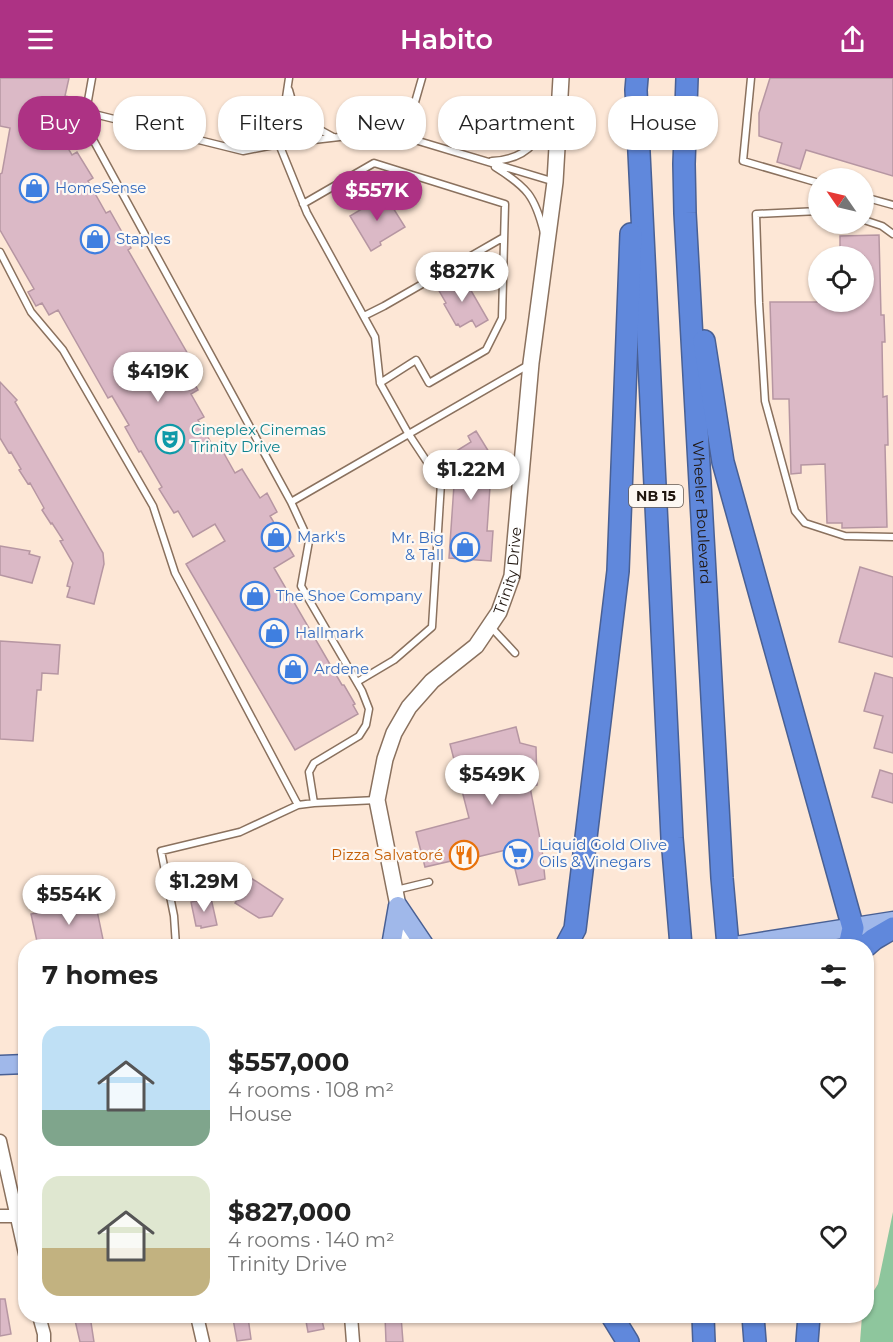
<!DOCTYPE html>
<html lang="en">
<head>
<meta charset="utf-8">
<style>
	body { margin:0; font-family:Montserrat,sans-serif; background:#f2f2f2; color:#222; height:100vh; display:flex; flex-direction:column; font-size:22px; white-space:nowrap }
	* { box-sizing:border-box; margin:0 }
	p { font-size:20px; color:#767676 }
	.icon { flex:none; width:33px; height:33px; fill:none; stroke:currentColor; stroke-width:2; stroke-linecap:round; stroke-linejoin:round }
	.map { position:relative; flex:1; overflow:hidden }
	.drawer { position:absolute; left:18px; top:861px; width:856px; height:384px; display:flex; flex-direction:column; background:#fff; border-radius:24px; box-shadow:0 2px 4px #0004 }
	.drawer>* { flex:none }
	.top-card { position:absolute; left:18px; top:18px; width:858px; height:54px; display:flex; gap:12px }
	.needle { width:39px; rotate:304deg }
	.buttons { position:absolute; left:808px; top:90px; display:grid; gap:12px }
	.buttons a { display:grid; place-items:center; width:66px; height:66px; border-radius:50%; background:#fff; box-shadow:0 2px 4px #0004; font-size:30px }
	.price { position:absolute; translate:-50% -51px; padding:0 14px; border-radius:21px; background:#fff; color:#222; font-size:20px; line-height:39px; filter:drop-shadow(0 2px 3px #0008) }
	.price::after { content:''; position:absolute; left:50%; top:36px; width:18px; height:14px; margin-left:-9px; background:inherit; clip-path:polygon(0 0,100% 0,50% 100%) }
	.price.active { background:#ad3284; color:#fff }
	ul { padding:0; list-style:none }
	li { display:flex; align-items:center; gap:18px; height:150px; padding:0 24px }
	li span { display:grid; place-items:center; flex:none; width:168px; height:120px; border-radius:18px; color:#555 }
	li>.icon { margin-inline-start:auto }
	span .icon { width:72px; height:72px; fill:#fffc; stroke-width:1 }
	li b { font-size:26px }
	h2 { display:flex; justify-content:space-between; align-items:center; height:72px; padding:0 24px; font-size:26px }
	.tag { padding:0 21px; border-radius:24px; background:#fff; box-shadow:0 2px 4px #0004; font-size:21px; line-height:54px }
	.tag.active { background:#ad3284; color:#fff }
	header { display:flex; justify-content:space-between; align-items:center; height:78px; padding:0 24px; background:#ad3284; color:#fff; font-size:27px; font-weight:600 }
	.map>svg:first-child { display:block }
	.forest { fill:#8ec69d }
	.building { fill:#dbb9c6; stroke:#b696a2; stroke-width:1.5 }
	.lines { fill:none; stroke-linecap:round; stroke-linejoin:round }
	.service-casing { stroke:#8a715e; stroke-width:9 }
	.minor-casing { stroke:#8a715e; stroke-width:15 }
	.tertiary-casing { stroke:#8a715e; stroke-width:18 }
	.primary-casing { stroke:#496094; stroke-width:21 }
	.motorway-casing { stroke:#496094; stroke-width:24 }
	.service { stroke:#fff; stroke-width:6 }
	.minor { stroke:#fff; stroke-width:12 }
	.tertiary { stroke:#fff; stroke-width:15 }
	.primary { stroke:#a0b8ea; stroke-width:18 }
	.motorway { stroke:#6088dc; stroke-width:21 }
	.labels { text-anchor:middle; stroke-width:4.5; stroke-linejoin:round; paint-order:stroke }
	.shield { fill:#fdf8f3; stroke:#625953; stroke-width:1.5 }
	.shield-label { font-size:14px; font-weight:bold; fill:#1f150e }
	.shop-label { font-size:15px; fill:#366cbe; stroke:#fdf8f3; text-anchor:start }
	.culture-label { font-size:15px; fill:#0d838f; stroke:#fdf8f3; text-anchor:start }
	.street-label { font-size:15px; fill:#1f150e; stroke:#fdf8f3 }
	.food-label { font-size:15px; fill:#c56008; stroke:#fdf8f3; text-anchor:end }
</style>
</head>
<body>
<header><svg class="icon" aria-label="menu" viewBox="0 0 24 24"><path d="M4 6h16M4 12h16M4 18h16"/></svg>Habito<svg class="icon" aria-label="share" viewBox="0 0 24 24"><path d="M12 15V3M7 8l5-5 5 5M5 13v7h14v-7"/></svg></header>
<div class="map">
<svg width="893" height="1264" viewBox="0 0 893 1264">
	<rect width="100%" height="100%" fill="#fde7d6"/>
	<path class="forest" d="M893,1134V1264H860L862,1238H867V1224L878,1206Z"/>
	<path class="building" d="M0,0H69L65,18L70,19L62,60L72,77L77,74L93,100L88,103L106,135L110,133L131,170L128,172L189,278L181,282L198,312L191,316L204,339L198,342L217,375L222,372L235,395L242,391L260,420L267,415L277,434L270,438L294,478L274,490L342,607H344L355,626L353,627L358,636L295,672L186,486L225,463L215,446L193,459L178,433L174,435L159,411L162,409L141,373L139,374L125,349L129,347L112,318L108,320L58,232L49,237L42,225L36,228L28,214L34,211L0,152V96L2,95L10,50L0,48Z
		M770,0H893V98L806,72L800,91L777,84L782,65L759,58V35Z
		M385,117L405,149L380,164L381,167L371,173L350,138Z
		M879,157L881,237H884L885,264H882L883,319L887,318L888,367H885L887,449L842,450V445H827L825,386L801,387V395L791,396L789,321H773L770,224H864V178H840V158Z
		M462,197L488,242L476,249L472,242L460,249L458,246L456,247L444,226L446,225L438,211Z
		M0,304L17,322L15,324L103,475L104,486L94,526L67,519L70,509L67,508L73,485L60,463L63,462L52,445L51,446L42,432L44,430L39,421L30,405L28,406L19,392L21,391L11,374L9,375L0,360Z
		M476,353L492,379L487,453H493L491,483L449,480L454,407L443,389L445,380L471,364L468,358Z
		M0,468L30,473L29,476L40,479L32,505L0,497Z
		M860,489L893,499V579L839,564Z
		M0,563L60,567L58,596L42,595L41,612H37L33,663L0,661Z
		M875,595L893,600V675L874,670L883,638L864,633Z
		M516,649L520,665L536,669L537,707L530,709L542,771L545,801L519,807L510,771L473,780V778L425,789L416,754L469,740L450,666Z
		M880,692L893,696V725L872,719Z
		M251,800L283,821L272,838L259,840L235,825Z
		M211,820L217,847L201,850V848H196L191,824Z
		M95,823L104,866L90,868H38L31,836Z
		M0,1221H5L11,1256L0,1258Z
		M74,1238H90L94,1264H80Z
		M305,1238H321L324,1251L308,1254Z
		M385,1238H401L403,1264H386Z
		M248,1239L251,1261L237,1263L233,1241Z"/>
	<g class="lines">
		<g class="service-casing">
			<path id="service" d="M92,0L84,45L291,424L309,463L301,508L362,613L369,631L366,647L359,658L314,685L309,694L314,725L377,722
				M289,0L279,66L307,135L375,259L380,305L408,355L441,405L432,549L394,582L357,604
				M751,0L743,83L819,105
				M289,12C294,37 312,48 333,59
				M86,34L243,73L279,66L374,55L405,59L555,104
				M405,59L422,0
				M492,83C533,81 541,58 554,23
				M495,89C527,109 535,118 544,155
				M864,119L893,127
				M303,126L374,85L505,126L502,240L486,272L429,305L416,282L380,305
				M819,133L756,136L759,225L765,323L795,433L805,445L845,458L893,459
				M864,142L882,148L893,156
				M0,174L31,234L63,272L153,428L175,495L298,727L240,754L161,773L174,838L176,868
				M364,238L384,228L504,159
				M291,424L530,286
				M490,548L515,575
				M298,727L314,725
				M396,812L429,804"/>
		</g>
		<g class="minor-casing">
			<path id="minor" d="M0,1063L26,1180
				M0,1138H26
				M39,1238L44,1256V1264
				M197,1238L203,1264
				M351,1238L353,1264"/>
		</g>
		<g class="tertiary-casing">
			<g id="tertiary">
				<path id="s1" d="M406,868L377,722L385,681L394,655L409,629L432,603L476,568L499,534L512,498L531,285L555,104L561,0"/>
			</g>
		</g>
		<g class="primary-casing">
			<path id="primary" d="M398,828L425,868
				M391,868L398,828
				M735,868L893,843
				M0,987L26,986"/>
		</g>
		<g class="motorway-casing">
			<g id="motorway">
				<path d="M637,0L636,12L672,760L681,868"/>
				<path id="s2" d="M687,0L684,86L685,135L722,800L728,868"/>
				<path d="M704,263L723,384L853,850L849,868"/>
				<path d="M566,868L575,851L618,493L631,156"/>
				<path d="M866,868L874,861L893,850"/>
				<path d="M612,1238L628,1264"/>
				<path d="M703,1238L704,1264"/>
				<path d="M753,1238L755,1264"/>
				<path d="M807,1264L809,1238"/>
			</g>
		</g>
		<use href="#service" class="service"/>
		<use href="#minor" class="minor"/>
		<use href="#tertiary" class="tertiary"/>
		<use href="#primary" class="primary"/>
		<use href="#motorway" class="motorway"/>
	</g>
	<defs>
		<g id="shop-ring" transform="scale(1.5)"><circle r="9.5" fill="#fdf8f3" stroke="#3f7fe0" stroke-width="1.5"/><path d="M-5-2.5h2.3a2.7 3.5 0 0 1 5.4 0H5L5.5 6h-11ZM-1.5-2.5h3a1.5 2.3 0 0 0-3 0Z" fill="#3f7fe0"/></g>
		<g id="theatre-ring" transform="scale(1.5)"><circle r="9.5" fill="#fdf8f3" stroke="#0f9aa8" stroke-width="1.5"/><path d="M-5-5.5Q0-4 5-5.5V0Q5 5 0 6Q-5 5-5 0ZM-3.3-2.5H-1v1.5H-3.3ZM1-2.5H3.3v1.5H1ZM-2.8 1Q0 5.5 2.8 1Z" fill="#0f9aa8"/></g>
		<g id="supermarket-ring" transform="scale(1.5)"><circle r="9.5" fill="#fdf8f3" stroke="#3f7fe0" stroke-width="1.5"/><path d="M-6-5.5h2.5l.6 2H6L4.5 2H-2.5L-4.4-4H-6ZM-1.5 3.2a1.3 1.3 0 1 0 .1 0ZM3 3.2a1.3 1.3 0 1 0 .1 0Z" fill="#3f7fe0"/></g>
		<g id="restaurant-ring" transform="scale(1.5)"><circle r="9.5" fill="#fdf8f3" stroke="#e8710a" stroke-width="1.5"/><path d="M-5-6h1v4h1v-4h1v4h1v-4h1v5L-1.5 .5V6h-2V.5L-5-1ZM5-6V6H3V1.5H1.5Q1.5-4 5-6Z" fill="#e8710a"/></g>
	</defs>
	<g fill-rule="evenodd">
		<use href="#shop-ring" x="34" y="110"/>
		<use href="#shop-ring" x="95" y="161"/>
		<use href="#theatre-ring" x="170" y="361"/>
		<use href="#shop-ring" x="276" y="459"/>
		<use href="#shop-ring" x="465" y="469"/>
		<use href="#shop-ring" x="255" y="518"/>
		<use href="#shop-ring" x="274" y="555"/>
		<use href="#shop-ring" x="293" y="591"/>
		<use href="#supermarket-ring" x="518" y="776"/>
		<use href="#restaurant-ring" x="464" y="777"/>
	</g>
	<g class="labels">
		<rect class="shield" x="629" y="407" width="54" height="22" rx="4.5"/>
		<g class="shield-label">
			<text x="656" y="423">NB 15</text>
		</g>
		<g class="shop-label">
			<text x="55" y="115">HomeSense</text>
			<text x="116" y="166">Staples</text>
			<text x="297" y="464">Mark's</text>
			<text x="444" y="465" text-anchor="end">Mr. Big<tspan x="444" dy="17">&amp; Tall</tspan></text>
			<text x="276" y="523">The Shoe Company</text>
			<text x="295" y="560">Hallmark</text>
			<text x="314" y="596">Ardene</text>
			<text x="539" y="772">Liquid Gold Olive<tspan x="539" dy="17">Oils &amp; Vinegars</tspan></text>
		</g>
		<g class="culture-label">
			<text x="191" y="357">Cineplex Cinemas<tspan x="191" dy="17">Trinity Drive</tspan></text>
		</g>
		<g class="street-label">
			<text dy="5" stroke="none"><textPath href="#s2" startOffset="435">Wheeler Boulevard</textPath></text>
			<text dy="5" stroke="none"><textPath href="#s1" startOffset="423">Trinity Drive</textPath></text>
		</g>
		<g class="food-label">
			<text x="443" y="782">Pizza Salvatoré</text>
		</g>
	</g>
</svg>
<div class="buttons">
<a><svg class="needle" viewBox="-14 -14 28 28"><path d="M0-13l5 13h-10z" fill="#e53935"/><path d="M0 13l5-13h-10z" fill="#767676"/></svg></a>
<a><svg class="icon" aria-label="locate" viewBox="0 0 24 24"><circle cx="12" cy="12" r="6"/><path d="M12 2v4M12 18v4M2 12h4M18 12h4"/></svg></a>
</div>
<b class="price active" style="left:377px;top:144px">$557K</b>
<b class="price" style="left:462px;top:225px">$827K</b>
<b class="price" style="left:158px;top:325px">$419K</b>
<b class="price" style="left:471px;top:423px">$1.22M</b>
<b class="price" style="left:492px;top:728px">$549K</b>
<b class="price" style="left:204px;top:835px">$1.29M</b>
<b class="price" style="left:69px;top:848px">$554K</b>
<div class="top-card">
<a class="tag active">Buy</a>
<a class="tag">Rent</a>
<a class="tag">Filters</a>
<a class="tag">New</a>
<a class="tag">Apartment</a>
<a class="tag">House</a>
</div>
<section class="drawer">
<h2>7 homes<svg class="icon" aria-label="filters" viewBox="0 0 24 24"><path d="M4 7h16M4 17h16"/><circle cx="9" cy="7" r="2"/><circle cx="15" cy="17" r="2"/></svg></h2>
<ul>
<li><span style="background:linear-gradient(#bfe0f5 70%,#7fa58c 0)"><svg class="icon" aria-label="home" viewBox="0 0 24 24"><path d="M3 11l9-7 9 7M6 9v11h12V9"/></svg></span><div><b>$557,000</b><p>4 rooms · 108 m²</p><p>House</p></div><svg class="icon" aria-label="heart" viewBox="0 0 24 24"><path d="M12 20l-8-8c-3-5 5-10 8-4 3-6 11-1 8 4z"/></svg></li>
<li><span style="background:linear-gradient(#dfe7d0 60%,#c2b280 0)"><svg class="icon" aria-label="home" viewBox="0 0 24 24"><path d="M3 11l9-7 9 7M6 9v11h12V9"/></svg></span><div><b>$827,000</b><p>4 rooms · 140 m²</p><p>Trinity Drive</p></div><svg class="icon" aria-label="heart" viewBox="0 0 24 24"><path d="M12 20l-8-8c-3-5 5-10 8-4 3-6 11-1 8 4z"/></svg></li>
</ul>
</section>
</div>
</body>
</html>
